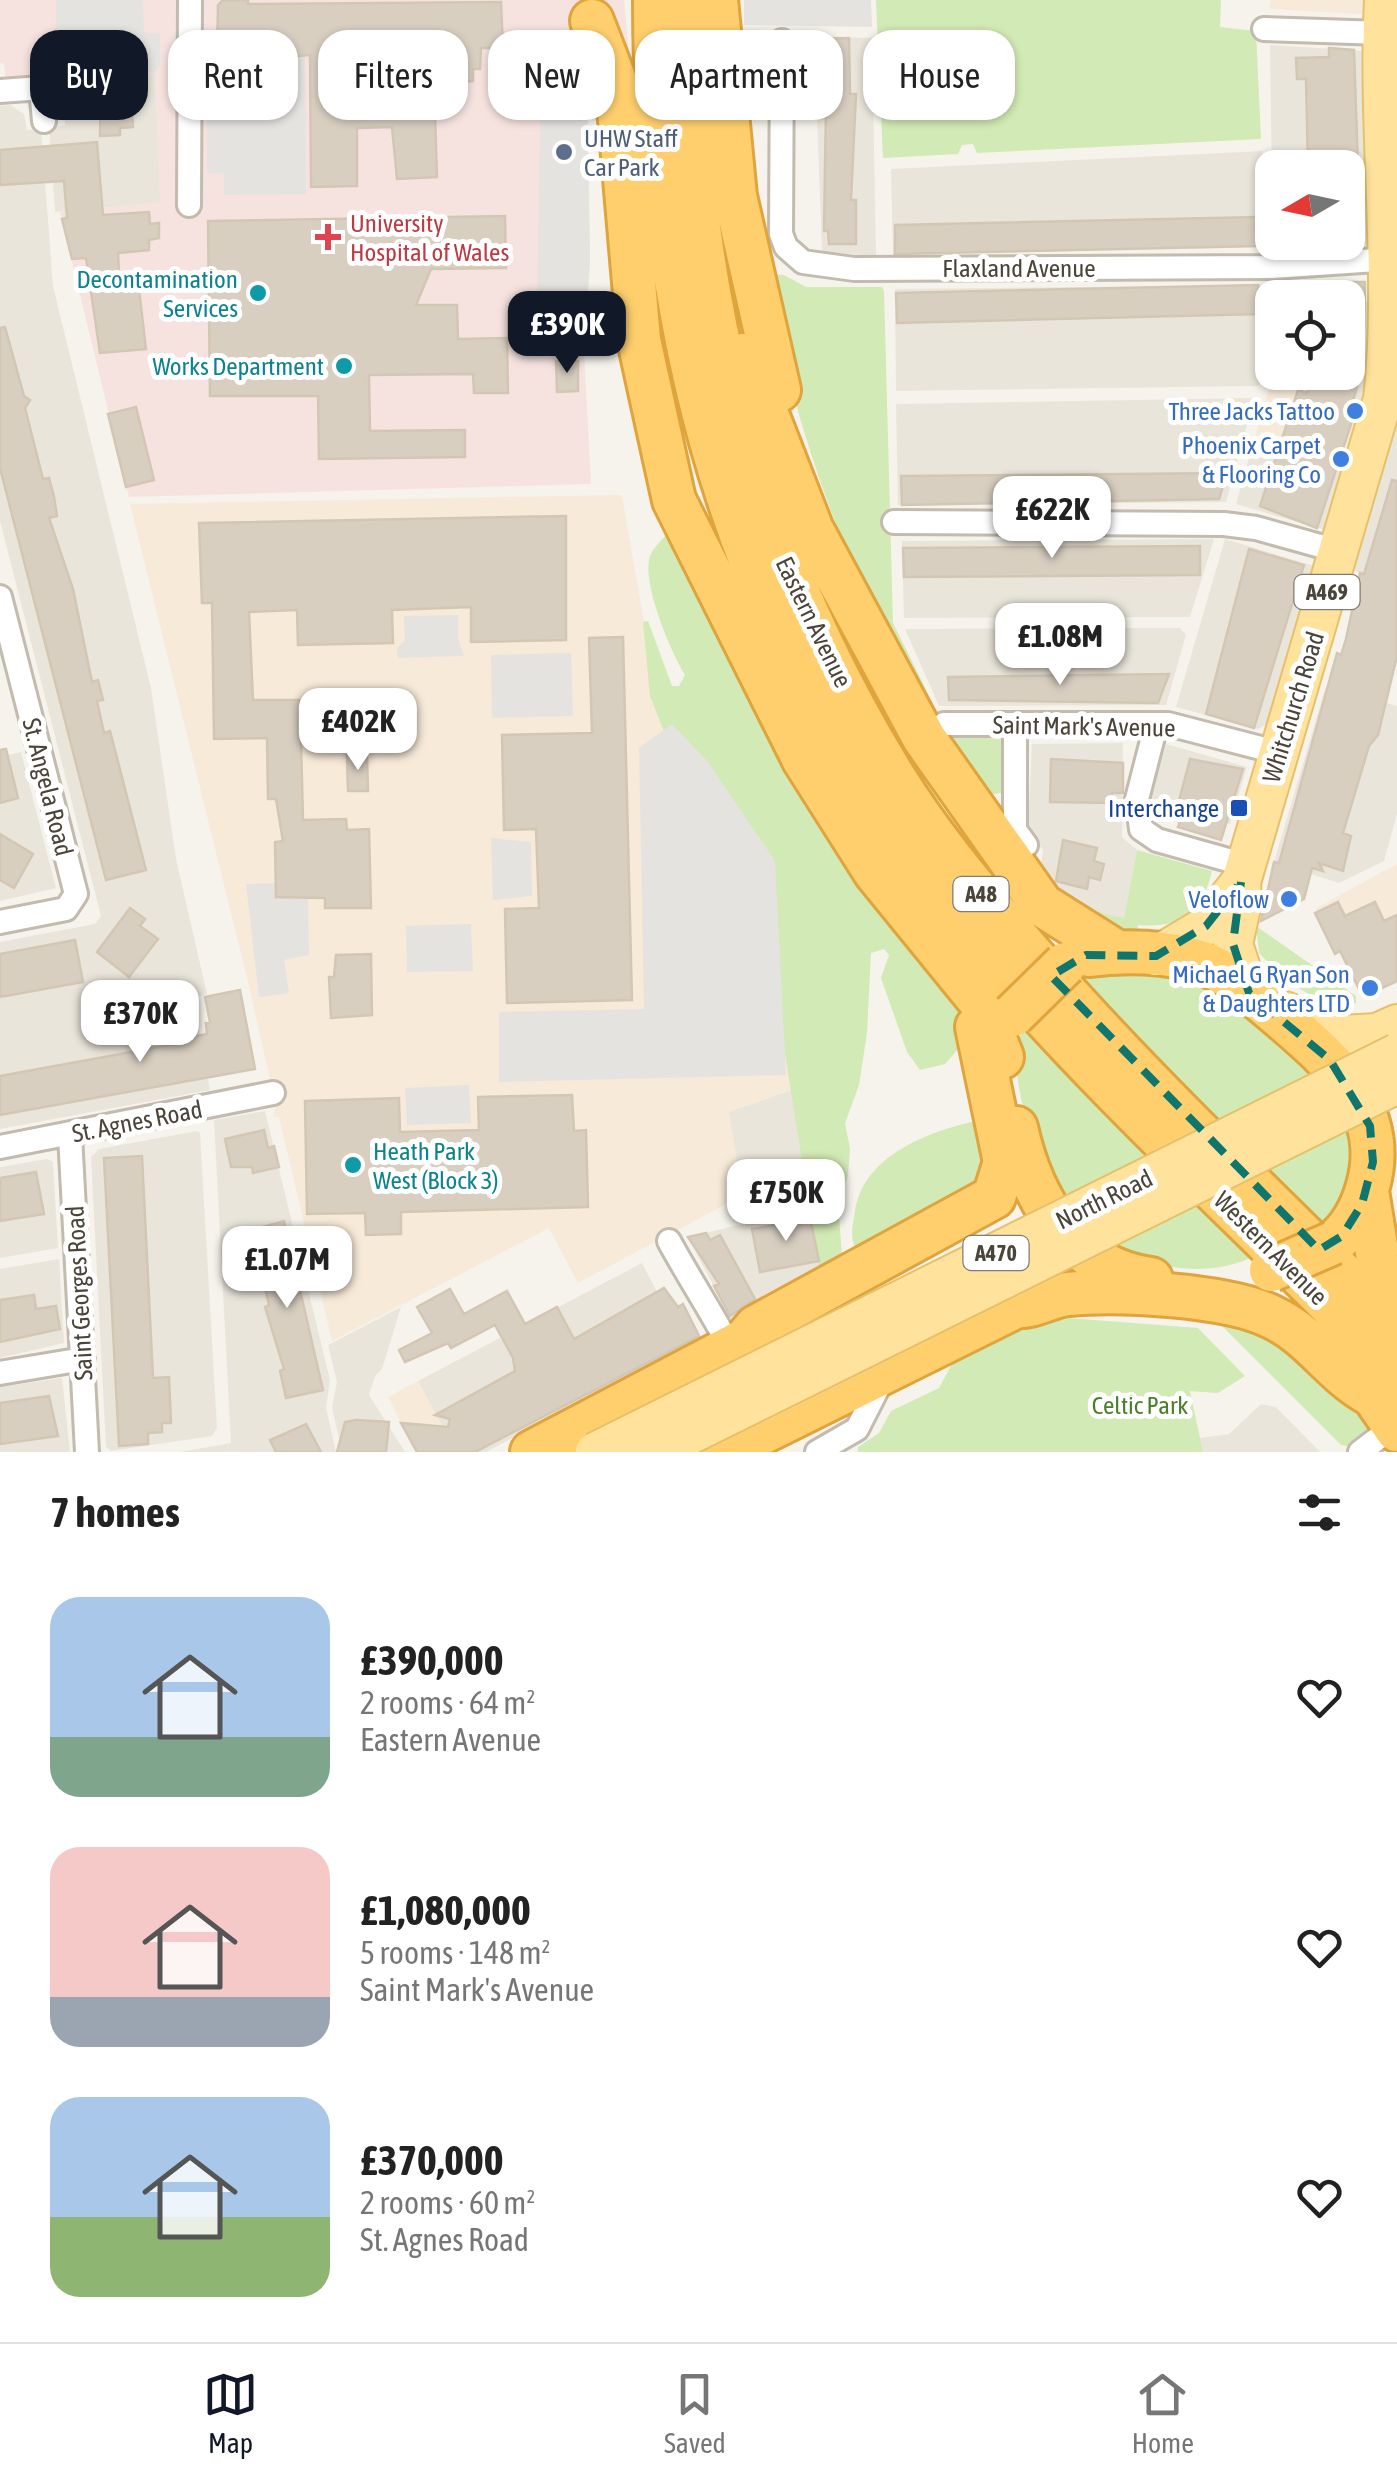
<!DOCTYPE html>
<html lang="en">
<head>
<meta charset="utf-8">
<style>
	body { margin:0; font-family:"Asap Condensed",sans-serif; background:#f2f2f2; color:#222; height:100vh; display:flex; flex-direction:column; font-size:38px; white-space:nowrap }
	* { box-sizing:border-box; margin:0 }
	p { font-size:32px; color:#767676 }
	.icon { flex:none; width:55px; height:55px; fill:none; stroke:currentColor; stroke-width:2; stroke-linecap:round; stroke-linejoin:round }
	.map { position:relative; height:1452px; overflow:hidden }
	.details { display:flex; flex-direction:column; background:#fff; flex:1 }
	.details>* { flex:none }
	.hud { position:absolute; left:30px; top:30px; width:1338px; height:90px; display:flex; gap:20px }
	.needle { width:65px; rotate:261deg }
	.controls { position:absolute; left:1255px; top:150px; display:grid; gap:20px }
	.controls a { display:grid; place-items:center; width:110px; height:110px; border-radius:20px; background:#fff; box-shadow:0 2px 8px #0004; font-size:50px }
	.price { position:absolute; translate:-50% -85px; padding:0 22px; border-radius:20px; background:#fff; color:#222; font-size:32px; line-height:65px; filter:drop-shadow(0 2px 5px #0008) }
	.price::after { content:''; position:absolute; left:50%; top:60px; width:30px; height:22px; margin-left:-15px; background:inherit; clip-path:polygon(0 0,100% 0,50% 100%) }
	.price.active { background:#111827; color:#fff }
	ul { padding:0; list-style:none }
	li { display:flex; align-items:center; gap:30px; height:250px; padding:0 50px }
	li span { display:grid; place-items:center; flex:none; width:280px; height:200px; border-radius:30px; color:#555 }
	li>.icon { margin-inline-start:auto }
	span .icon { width:120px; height:120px; fill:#fffc; stroke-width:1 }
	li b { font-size:42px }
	h2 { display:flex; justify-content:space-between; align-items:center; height:120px; padding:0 50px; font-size:42px }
	.pill { padding:0 35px; border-radius:30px; background:#fff; box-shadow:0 2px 8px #0004; font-size:35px; line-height:90px }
	.pill.active { background:#111827; color:#fff }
	.tabs { display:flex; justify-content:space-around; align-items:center; height:140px; border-top:2px solid #e0e0e0; background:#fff; font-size:28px; color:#767676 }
	.tabs a { display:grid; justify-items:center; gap:5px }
	.tabs .active { color:#111827 }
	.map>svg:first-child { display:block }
	.residential { fill:#eae5da }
	.commercial { fill:#f7ead8 }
	.medical { fill:#f6e3e0 }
	.green { fill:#d2eab5 }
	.parking { fill:#e5e3e0 }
	.building { fill:#d8cfc1; stroke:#d3c7b4; stroke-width:2.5; fill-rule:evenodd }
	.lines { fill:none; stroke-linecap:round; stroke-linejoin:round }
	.street-casing { stroke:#c2bbae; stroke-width:28 }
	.primary-casing { stroke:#e6c16a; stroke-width:42 }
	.highway-casing { stroke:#e0a43c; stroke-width:48 }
	.street { stroke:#fff; stroke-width:22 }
	.primary { stroke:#ffe39c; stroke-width:38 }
	.highway { stroke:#ffcf6e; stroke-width:42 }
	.primary-bridge-casing { stroke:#e6c16a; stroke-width:42; stroke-linecap:butt }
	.highway-bridge-casing { stroke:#e0a43c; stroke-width:48; stroke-linecap:butt }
	.primary-bridge { stroke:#ffe39c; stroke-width:38 }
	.highway-bridge { stroke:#ffcf6e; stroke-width:42 }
	.marked { fill:none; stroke:#0f766e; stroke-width:8; stroke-dasharray:20 12; stroke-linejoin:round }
	.service-dot { fill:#5c6f8a; stroke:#fff; stroke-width:4 }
	.health-dot { fill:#e0444e; stroke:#fff; stroke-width:4 }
	.culture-dot { fill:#0f9aa8; stroke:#fff; stroke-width:4 }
	.shop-dot { fill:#3f7fe0; stroke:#fff; stroke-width:4 }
	.transit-dot { fill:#1a4fb4; stroke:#fff; stroke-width:4 }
	.labels { text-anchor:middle; stroke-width:10; stroke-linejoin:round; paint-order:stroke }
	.shield { fill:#fff; stroke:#817c74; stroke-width:2.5 }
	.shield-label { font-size:22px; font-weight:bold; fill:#4b4439 }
	.service-label { font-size:25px; fill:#4e5e75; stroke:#fff; text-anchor:start }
	.health-label { font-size:25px; fill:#be3a42; stroke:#fff; text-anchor:start }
	.street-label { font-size:25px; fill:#4b4439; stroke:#fff }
	.culture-label { font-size:25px; fill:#0d838f; stroke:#fff; text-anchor:end }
	.shop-label { font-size:25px; fill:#366cbe; stroke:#fff; text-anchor:end }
	.transit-label { font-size:25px; fill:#164399; stroke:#fff; text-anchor:end }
	.park-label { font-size:25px; fill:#4a7f2a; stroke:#fff }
</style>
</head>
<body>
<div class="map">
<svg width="1397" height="1452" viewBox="0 0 1397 1452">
	<rect width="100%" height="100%" fill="#f6f3ec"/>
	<path class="residential" d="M814,36L872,38L876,256L822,252Z
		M1270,45L1364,51L1370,245L1274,247V243L1348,242V168H1272V189Z
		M155,72L161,203L55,212L49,128L65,125L61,79Z
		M10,105L24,114L27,130L41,129L53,286L151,688L176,859L207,994L193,998L210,1090L0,1129V942L95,924L101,916L0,521V106Z
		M1262,151L1263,247L893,255L891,169Z
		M1264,285L1265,368L1259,386L896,391L895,289Z
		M1348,302H1375V354L1362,404L1272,379L1274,373L1348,372Z
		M1254,398L1226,502L898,505L896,404Z
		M1397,418V584L1352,570Z
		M1254,440L1344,468L1325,530L1236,504Z
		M1214,539L1190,617L904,618L902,541Z
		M1225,539L1314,566L1269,723L1258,729L1176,707Z
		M1180,628L1186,635L1166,705L939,706L905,629Z
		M1326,686L1397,706V814L1384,861L1339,883L1274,862Z
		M1123,743L1122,837L1137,850L1124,919L1081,908L1040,874L1043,850L1028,832L1032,744Z
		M1166,744L1247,767L1230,824L1149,801Z
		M21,752L56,888L0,901V757Z
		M797,1088L826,1271L732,1321L688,1237L747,1223L728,1112Z
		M265,1111L330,1380L326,1408L336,1452H180L231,1443L214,1120Z
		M197,1131L200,1133L217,1428L212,1436L111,1451L106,1447L91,1157L99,1149Z
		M47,1159L53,1162L58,1248L0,1258V1167Z
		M59,1259L64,1343L0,1358V1269Z
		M642,1263L685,1346L486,1452H456L418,1381Z
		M401,1307L382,1369L375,1376L369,1395L405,1452H342L332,1407L337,1382L328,1345Z
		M62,1378L70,1452H0V1387Z
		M1261,1404L1276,1407L1320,1452H1203L1200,1438L1229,1434Z"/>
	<path class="commercial" d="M1271,0H1364L1362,14L1269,9Z
		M1272,379L1362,404L1344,468L1254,440Z
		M622,495L643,617L673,690L797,1088L729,1112L743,1195L578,1283L549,1228L332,1341L279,1117H273L276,1106L248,982L130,504Z
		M1397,864V980L1365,996L1341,952L1335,954L1316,908Z
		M418,1381L456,1452H416L388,1397Z"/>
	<path class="medical" d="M0,0H624L629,51L581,52L576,56V86L587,87L590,261L584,351L591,484L129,497L60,212L160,202L155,73L6,83L4,64L0,63Z"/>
	<path class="green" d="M876,0H1221L1220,27L1256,31L1261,139L977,153L973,144L962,145L958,154L883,158Z
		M735,59L766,274L784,275L806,287H882L884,291L893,623L950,738H1009L1011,791L989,795L988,803C1027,857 1054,907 1124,918L1137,850L1212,871C1203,912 1180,929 1138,925L1137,933L1125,932C1042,904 1024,859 976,790C822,566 760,328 735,59Z
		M673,528L958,1006L959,1048L945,1064L920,1070L907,1052L881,978L889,955L884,949L871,953L867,1033L859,1085L845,1123L850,1149L848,1176L838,1201L842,1257L820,1273L781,1029L650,696L643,622L648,621L672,686H679L685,675C670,650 644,588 649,560C651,548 665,537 673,528Z
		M1256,926L1356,996V1003C1319,1010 1283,979 1259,953Z
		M1089,969L1181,976L1214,989L1323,1074L1216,1128L1074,979Z
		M1029,1021L1159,1156L1059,1206C1042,1164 994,1059 1029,1021Z
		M989,1118L994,1143L974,1199L856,1249C849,1236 853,1225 855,1211C865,1151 936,1129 989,1118Z
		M1353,1121L1358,1170L1331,1218L1315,1227L1254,1171Z
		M1197,1198L1257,1255C1205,1281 1152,1266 1099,1248Z
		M1203,1307L1244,1311L1369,1420L1365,1438L1353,1447L1341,1445Z
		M1043,1316L1198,1328L1245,1376L1218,1393L1190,1391L1203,1452H858V1447L879,1433L891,1411L939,1388L954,1360Z"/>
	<path class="parking" d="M56,0H143L144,32L160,34V66L155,72L55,69Z
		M744,0H871L872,27L744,25Z
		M574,33L576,86L587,87L590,261L584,351L558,352L536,339L542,34Z
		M305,55L306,194L224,195V174L207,173V56Z
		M458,615V639L464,656L398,658L397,648L405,640L404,616Z
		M571,653L573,716L492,718L491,655Z
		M672,724L708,762L775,861L786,1075L499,1082V1012L644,1009L639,748Z
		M491,838L531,842L532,896L493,900Z
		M276,883V897L308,898L309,955L284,960L289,993L259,997L246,884Z
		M471,924L473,971L407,972L406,926Z
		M469,1085L471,1123L407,1125L405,1088Z"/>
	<path class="building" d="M223,0H248V4L501,2L503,48H481L480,69H473V81L434,84L437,177L397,179L392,127L357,128V186L311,187L310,55L286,57L285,50L217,51L218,5ZM357,71H397V102L357,103Z
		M849,38L850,94H856L851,200H856V244H829L828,231H824L826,104H822L821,39Z
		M1329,48L1354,50L1358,168H1308L1306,79H1297L1296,58L1329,57Z
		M130,90L133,127L120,128V135L100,136L101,92Z
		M97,142L103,215L149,212L150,224L159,223V238L149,240V250L118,253L120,291L139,289L146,349L100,353L86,258L72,259L62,219L67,218L64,181L0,185V150Z
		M505,216L506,268L431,269L416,305H457L458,339L507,338L508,393H474L473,374L369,375L370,431L465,430V457L319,459L318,396H210L208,221Z
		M1257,217L1258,246L895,254V225Z
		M1337,282H1365L1363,365L1353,401L1358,403L1317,528L1260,506L1298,390L1307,393L1311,372H1348V298H1337Z
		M1258,285L1259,314L897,323L896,293Z
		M5,327L24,396L30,400L25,408L43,479L49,478L54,497L57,516L49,518L73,589L92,682L98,680L103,700L97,701L104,733L110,731L146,870L106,880L0,468V328Z
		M556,361H578V391L557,392Z
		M136,407L154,480L126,487L108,414Z
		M1227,473L1219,499L902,505L901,476Z
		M1392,480L1397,481V656L1378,735L1369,746L1343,833L1351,836L1343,871L1319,863L1323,871L1312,868L1304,899L1261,921L1274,862L1279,863L1337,653L1341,655L1346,639L1360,573L1364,574Z
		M566,516V640L471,642V607L392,610L393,643L298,645L297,610L249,612L253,700H300L303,820L346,819L347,830L369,829L371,908H325V898L276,897L275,842L283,841L276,799H268L267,738L214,739L212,603H202L199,523Z
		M1200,546V575L904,577L903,548Z
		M1249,549L1304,565L1254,728L1206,714Z
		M623,637L632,1000L507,1003L505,909L539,908L536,829L504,830L502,735L592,733L589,638Z
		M1169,674L1158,703L949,700L948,677Z
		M6,749L18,798L0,803V750Z
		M347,755H367L368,791H348Z
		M1051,759L1123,763V793H1112V803L1050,802Z
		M1190,759L1243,769L1221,840L1178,827L1180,822L1174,820Z
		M0,834L33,854L14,888L0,880Z
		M1063,840L1097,848L1094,861L1104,864L1100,880L1089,877L1087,889L1056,881Z
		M1338,902L1345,916L1375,902L1384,921L1397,915V981L1365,996L1360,991L1340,951L1335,954L1315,913Z
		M130,908L145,919L140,926L158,939L129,977L97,952Z
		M75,940L83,982L0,997V954Z
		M371,954L372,1015L331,1018L329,977H334L336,955Z
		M240,990L255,1069L0,1115V1076L186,1042L185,1038L207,1034L206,1023L210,1022L205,997Z
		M572,1095L574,1131L586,1130L588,1207L401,1212V1234L366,1235L365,1213L307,1214L305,1101L399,1098L400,1132L479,1130L478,1097Z
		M264,1130L268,1148L274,1146L279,1167L253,1173L252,1167H231L225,1139Z
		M142,1156L153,1378L169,1377L171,1423H162V1432L148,1433V1444L119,1446L104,1158Z
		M36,1172L44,1214L0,1221V1178Z
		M809,1213L819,1261L760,1272L752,1229L792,1222L791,1216Z
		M284,1221L323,1390L286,1398L280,1371L284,1369L265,1307L269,1305L251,1230Z
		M706,1233L710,1240L720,1235L755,1299L730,1316L714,1286L719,1284L688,1237Z
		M664,1288L678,1307L683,1304L699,1336L475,1452H417L401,1423L448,1427L450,1419L435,1415L515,1371L513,1358L495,1325L451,1348L448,1343L405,1362L399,1350L432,1333L417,1307L450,1289L464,1314L507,1291L525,1324L557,1307L574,1339Z
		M34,1295L36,1309L56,1306L60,1329L0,1342V1300Z
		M49,1396L58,1436L0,1444V1403Z
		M356,1420L389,1422L386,1452H337L345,1422Z
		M306,1424L321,1452H276L270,1440Z"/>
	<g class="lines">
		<g class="street-casing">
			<path id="street" d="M1264,29L1382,33
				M782,41L781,234L786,247L803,262L854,269L1272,267L1392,259
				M0,91L41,88L44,121
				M189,205L190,0
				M894,522L1224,524L1256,528L1338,551
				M0,597L76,894L66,909L0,922
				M944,724H1168L1280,753
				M1015,725V830L1026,845
				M1156,725L1137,799L1141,829L1157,840L1246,865
				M70,1135L87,1452
				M0,1147L273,1093
				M669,1241C689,1278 711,1311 730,1347
				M0,1373L83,1359
				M817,1452L857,1429L885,1374
				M1360,1452L1394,1426"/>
		</g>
		<g class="primary-casing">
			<path id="primary" d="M1156,956L1206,926L1239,884
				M1249,993L1233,944L1242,903L1241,882L1383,399C1397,274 1377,130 1384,0
				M1285,1011L1342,1035L1377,1033L1397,1024"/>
		</g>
		<g class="highway-casing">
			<path id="highway" d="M655,0C655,358 745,663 977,941C1106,1095 1257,1228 1397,1372
				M685,0C684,280 744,530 890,771C932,840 986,903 1039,963C1152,1091 1276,1207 1397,1328
				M716,0L735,196L779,390
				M592,21L617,86L639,340L674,500L804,760L875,872L980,1001L1002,1057
				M744,355L812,530L924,738L1042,905L1115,951
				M1089,955C1123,950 1169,951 1203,963C1232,974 1260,1000 1284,1020C1335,1064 1389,1111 1368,1186C1362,1208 1351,1229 1333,1243
				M1016,1128C1032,1200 1072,1269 1151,1279
				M1367,1191L1378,1258L1397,1285
				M1354,1368L1397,1430
				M532,1452L745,1340L756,1327L994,1197L1005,1162L977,1027
				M723,1452L1017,1306C1033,1308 1052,1295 1068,1294C1119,1289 1228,1295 1272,1317C1311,1335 1331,1371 1367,1392"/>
		</g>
		<use href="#street" class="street"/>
		<use href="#primary" class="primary"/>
		<use href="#highway" class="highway"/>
		<g class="primary-bridge-casing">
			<path id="primary-bridge" d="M595,1452L1397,1053
				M655,1452L1397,1084"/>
		</g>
		<g class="highway-bridge-casing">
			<path id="highway-bridge" d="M1013,1015L1065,964
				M1271,1270L1333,1243"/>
		</g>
		<use href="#primary-bridge" class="primary-bridge"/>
		<use href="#highway-bridge" class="highway-bridge"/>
	</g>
	<path class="marked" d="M1241,882L1233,944L1249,993L1330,1060L1370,1126L1373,1162L1362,1204L1342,1236L1319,1250L1051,976L1086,955L1156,956L1206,926Z"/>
	<circle class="service-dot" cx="564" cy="152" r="10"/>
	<path class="health-dot" d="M323 222h10v10h10v10h-10v10h-10v-10h-10v-10h10z"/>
	<g class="culture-dot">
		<circle cx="258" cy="293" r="10"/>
		<circle cx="344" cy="366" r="10"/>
		<circle cx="353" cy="1165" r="10"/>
	</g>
	<g class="shop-dot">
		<circle cx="1355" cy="411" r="10"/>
		<circle cx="1341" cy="459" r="10"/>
		<circle cx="1289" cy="899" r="10"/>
		<circle cx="1370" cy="988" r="10"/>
	</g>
	<rect class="transit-dot" x="1229" y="798" width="20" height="20" rx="5"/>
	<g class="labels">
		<g class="shield">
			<rect x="1294.5" y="575" width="65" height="34" rx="8"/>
			<rect x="953.5" y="877" width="55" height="34" rx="8"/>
			<rect x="963.5" y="1236" width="65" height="34" rx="8"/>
		</g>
		<g class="shield-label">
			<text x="1327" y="600">A469</text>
			<text x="981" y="902">A48</text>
			<text x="996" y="1261">A470</text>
		</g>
		<g class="service-label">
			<text x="584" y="147">UHW Staff<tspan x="584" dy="29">Car Park</tspan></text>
		</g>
		<g class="health-label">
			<text x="350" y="232">University<tspan x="350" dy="29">Hospital of Wales</tspan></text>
		</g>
		<g class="street-label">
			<text x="1019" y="277">Flaxland Avenue</text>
			<text transform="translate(814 622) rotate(64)" y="9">Eastern Avenue</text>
			<text transform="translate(1293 707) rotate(-73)" y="9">Whitchurch Road</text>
			<text transform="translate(1084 726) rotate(1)" y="9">Saint Mark's Avenue</text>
			<text transform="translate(48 787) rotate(76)" y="9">St. Angela Road</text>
			<text transform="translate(137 1121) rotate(-11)" y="9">St. Agnes Road</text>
			<text transform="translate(1104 1199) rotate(-26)" y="9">North Road</text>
			<text transform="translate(1271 1248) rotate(45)" y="9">Western Avenue</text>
			<text transform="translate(79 1293) rotate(-93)" y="9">Saint Georges Road</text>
		</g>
		<g class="culture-label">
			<text x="238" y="288">Decontamination<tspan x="238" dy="29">Services</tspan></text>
			<text x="324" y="375">Works Department</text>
			<text x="373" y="1160" text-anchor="start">Heath Park<tspan x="373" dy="29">West (Block 3)</tspan></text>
		</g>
		<g class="shop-label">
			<text x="1335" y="420">Three Jacks Tattoo</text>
			<text x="1321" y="454">Phoenix Carpet<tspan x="1321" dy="29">&amp; Flooring Co</tspan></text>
			<text x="1269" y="908">Veloflow</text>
			<text x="1350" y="983">Michael G Ryan Son<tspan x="1350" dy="29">&amp; Daughters LTD</tspan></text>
		</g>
		<g class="transit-label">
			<text x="1219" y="817">Interchange</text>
		</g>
		<g class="park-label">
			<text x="1140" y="1414">Celtic Park</text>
		</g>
	</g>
</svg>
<div class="controls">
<a><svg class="needle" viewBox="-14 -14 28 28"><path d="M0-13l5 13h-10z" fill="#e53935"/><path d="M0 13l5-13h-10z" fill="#767676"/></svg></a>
<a><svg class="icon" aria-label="locate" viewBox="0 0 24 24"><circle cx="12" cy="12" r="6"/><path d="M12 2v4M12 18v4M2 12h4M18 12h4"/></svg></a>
</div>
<b class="price active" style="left:567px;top:376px">£390K</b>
<b class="price" style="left:1052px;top:561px">£622K</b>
<b class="price" style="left:1060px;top:688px">£1.08M</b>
<b class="price" style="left:358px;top:773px">£402K</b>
<b class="price" style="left:140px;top:1065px">£370K</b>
<b class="price" style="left:786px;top:1244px">£750K</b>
<b class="price" style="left:287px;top:1311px">£1.07M</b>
<div class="hud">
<a class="pill active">Buy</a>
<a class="pill">Rent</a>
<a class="pill">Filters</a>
<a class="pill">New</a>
<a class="pill">Apartment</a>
<a class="pill">House</a>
</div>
</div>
<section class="details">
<h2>7 homes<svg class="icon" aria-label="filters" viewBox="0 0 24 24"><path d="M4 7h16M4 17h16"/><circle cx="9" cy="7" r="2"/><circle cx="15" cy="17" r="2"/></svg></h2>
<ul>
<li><span style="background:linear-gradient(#a9c7e8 70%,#7fa58c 0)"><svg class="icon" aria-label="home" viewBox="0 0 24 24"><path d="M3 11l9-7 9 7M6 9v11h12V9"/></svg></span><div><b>£390,000</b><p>2 rooms · 64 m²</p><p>Eastern Avenue</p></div><svg class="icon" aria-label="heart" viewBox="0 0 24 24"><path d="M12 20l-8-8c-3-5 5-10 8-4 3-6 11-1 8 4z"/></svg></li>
<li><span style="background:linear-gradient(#f6c9c9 75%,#9aa5b1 0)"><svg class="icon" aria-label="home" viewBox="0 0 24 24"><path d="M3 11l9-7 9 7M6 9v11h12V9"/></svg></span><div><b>£1,080,000</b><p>5 rooms · 148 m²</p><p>Saint Mark's Avenue</p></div><svg class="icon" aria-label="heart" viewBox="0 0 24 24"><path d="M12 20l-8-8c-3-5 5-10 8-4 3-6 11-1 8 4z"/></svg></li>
<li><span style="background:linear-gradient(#a9c7e8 60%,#8fb573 0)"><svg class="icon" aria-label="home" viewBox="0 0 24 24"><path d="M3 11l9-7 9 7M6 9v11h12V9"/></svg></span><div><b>£370,000</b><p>2 rooms · 60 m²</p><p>St. Agnes Road</p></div><svg class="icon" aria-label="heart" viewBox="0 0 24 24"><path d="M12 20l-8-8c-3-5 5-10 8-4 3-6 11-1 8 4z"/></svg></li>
</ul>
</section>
<nav class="tabs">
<a class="active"><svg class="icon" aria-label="map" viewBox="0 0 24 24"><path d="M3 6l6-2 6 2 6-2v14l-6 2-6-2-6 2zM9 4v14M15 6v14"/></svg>Map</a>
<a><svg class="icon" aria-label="saved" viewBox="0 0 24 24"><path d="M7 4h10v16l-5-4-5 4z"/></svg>Saved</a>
<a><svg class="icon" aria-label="home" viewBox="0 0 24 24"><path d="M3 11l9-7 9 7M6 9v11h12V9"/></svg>Home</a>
</nav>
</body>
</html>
